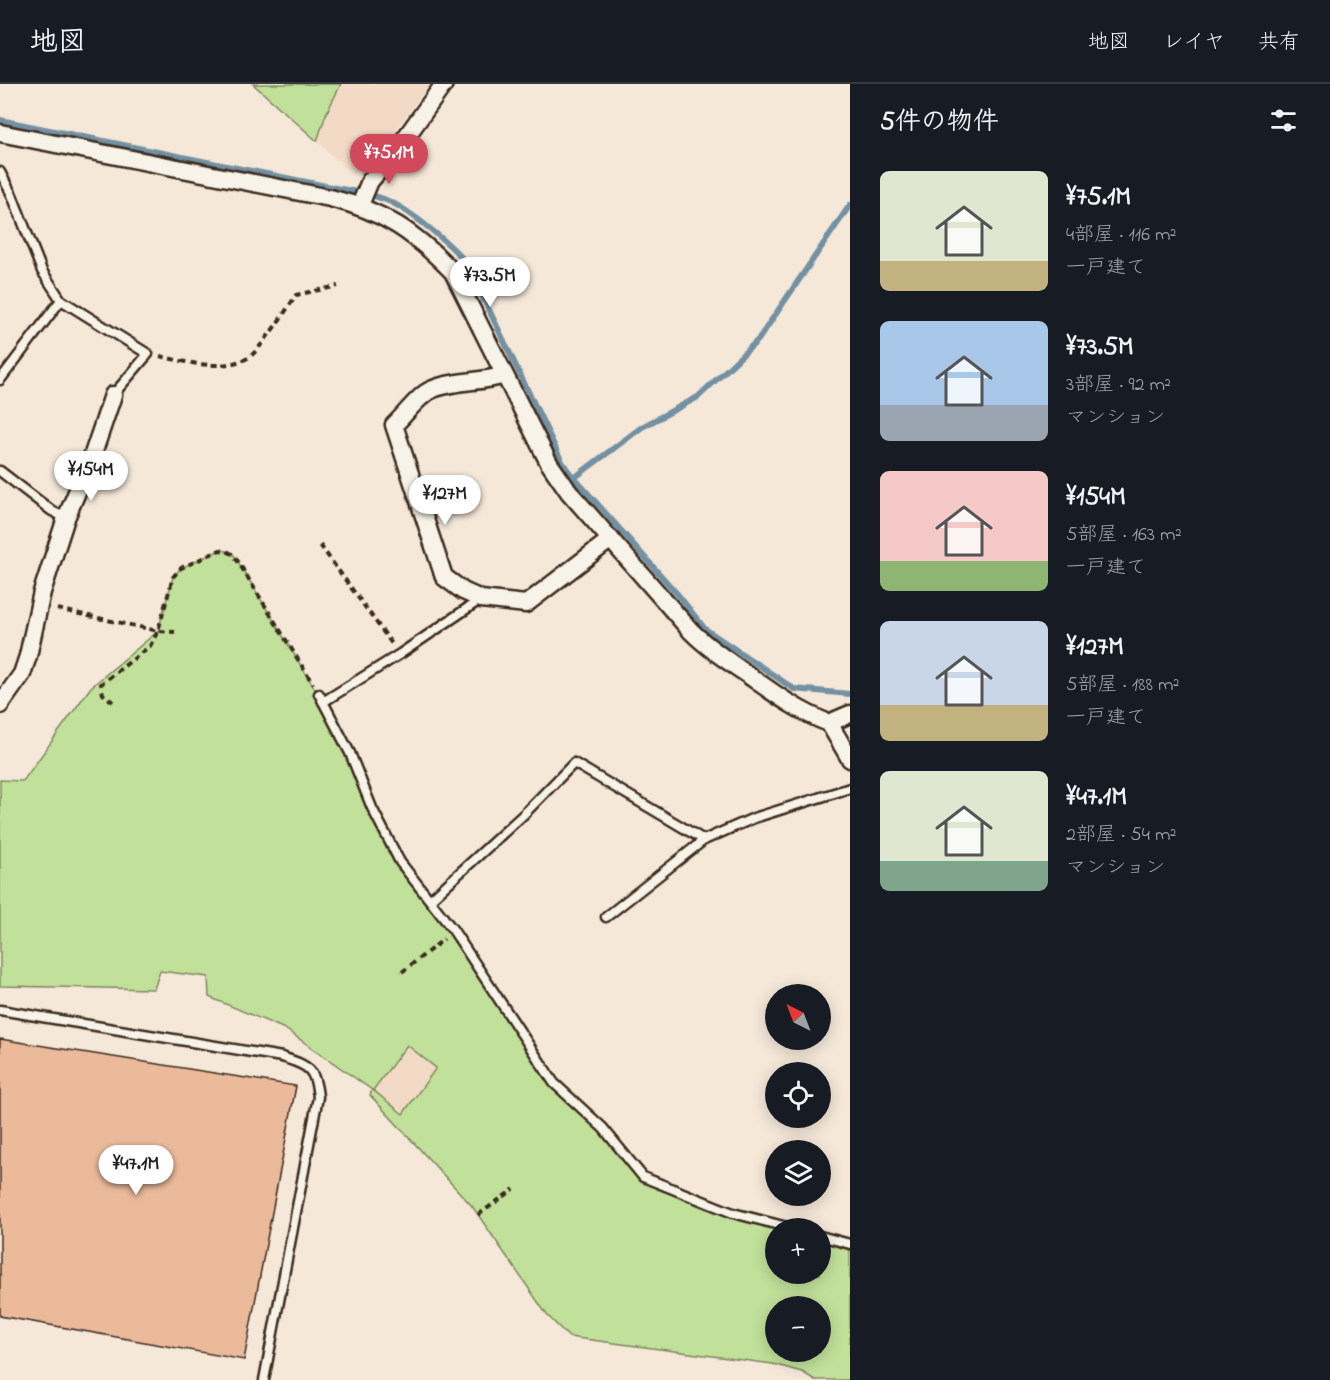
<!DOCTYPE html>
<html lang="ja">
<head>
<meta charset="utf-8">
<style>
	body { margin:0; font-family:"Indie Flower","Klee One",sans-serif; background:#20242c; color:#f1f3f6; height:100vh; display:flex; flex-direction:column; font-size:22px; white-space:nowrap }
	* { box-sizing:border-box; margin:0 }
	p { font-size:20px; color:#9ea1a6 }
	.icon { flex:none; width:33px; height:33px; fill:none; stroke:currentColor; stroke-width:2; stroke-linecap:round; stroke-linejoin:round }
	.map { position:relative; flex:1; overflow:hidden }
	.drawer { display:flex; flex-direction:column; background:#171b24; width:480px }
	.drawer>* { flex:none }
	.needle { width:39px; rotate:318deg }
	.controls { position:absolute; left:765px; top:900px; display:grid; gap:12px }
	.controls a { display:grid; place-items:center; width:66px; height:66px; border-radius:50%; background:#171b24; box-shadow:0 3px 15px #0003; font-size:30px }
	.price { position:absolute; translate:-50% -51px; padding:0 14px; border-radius:21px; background:#fff; color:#222; font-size:20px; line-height:39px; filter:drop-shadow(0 2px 3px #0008) }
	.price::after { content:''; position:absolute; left:50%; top:36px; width:18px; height:14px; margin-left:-9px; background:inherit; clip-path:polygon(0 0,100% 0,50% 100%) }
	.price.active { background:#d1495b; color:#fff }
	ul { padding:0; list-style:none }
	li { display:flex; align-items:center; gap:18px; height:150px; padding:0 30px }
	li span { display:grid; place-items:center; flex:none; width:168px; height:120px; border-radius:9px; color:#555 }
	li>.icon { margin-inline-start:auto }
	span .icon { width:72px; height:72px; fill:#fffc; stroke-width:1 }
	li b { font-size:26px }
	h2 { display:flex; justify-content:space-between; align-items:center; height:72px; padding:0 30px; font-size:26px }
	header { display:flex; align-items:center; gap:36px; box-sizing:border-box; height:84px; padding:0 30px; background:#171b24; border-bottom:2px solid #363941 }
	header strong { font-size:28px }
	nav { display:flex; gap:33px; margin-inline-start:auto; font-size:21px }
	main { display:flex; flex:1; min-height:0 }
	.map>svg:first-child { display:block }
	.built { fill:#f2dac6 }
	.green { fill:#c1e19a; stroke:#7e865c; stroke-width:1.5; fill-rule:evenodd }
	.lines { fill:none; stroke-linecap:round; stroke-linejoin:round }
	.stream { stroke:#7391a2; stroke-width:6 }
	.building { fill:#ebba9b; stroke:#3b2a1e; stroke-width:1.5 }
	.lane-casing { stroke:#3b2a1e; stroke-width:13 }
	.street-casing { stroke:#3b2a1e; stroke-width:21 }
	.path { stroke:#3b2a1e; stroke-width:4; stroke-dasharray:6 4.5; stroke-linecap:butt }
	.lane { stroke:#f7f3e8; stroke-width:8 }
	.street { stroke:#f7f3e8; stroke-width:16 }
</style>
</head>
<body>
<header>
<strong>地図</strong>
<nav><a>地図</a><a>レイヤ</a><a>共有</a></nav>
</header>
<main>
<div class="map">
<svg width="850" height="1296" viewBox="0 0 850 1296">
	<rect width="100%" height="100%" fill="#f5e8d9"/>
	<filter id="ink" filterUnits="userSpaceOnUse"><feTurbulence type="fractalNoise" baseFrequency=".0167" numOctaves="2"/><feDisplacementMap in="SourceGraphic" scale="12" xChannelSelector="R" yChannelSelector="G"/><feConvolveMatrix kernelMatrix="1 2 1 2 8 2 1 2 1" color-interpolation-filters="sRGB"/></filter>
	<g filter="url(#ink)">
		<path class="built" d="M341,0H430L383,63L352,91L317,57L326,30Z
			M407,961L436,984L403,1030L373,1006Z"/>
		<path class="green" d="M253,0H341L326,30L317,57Z
			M220,466L227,467L234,471L323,618L400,778L431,815L554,999L603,1044L643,1093L733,1129L791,1144H776V1190H820L821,1152L850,1160V1296H815L802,1288L773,1280L569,1253L547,1231L472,1122L370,1011L372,1006L285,945L209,913L208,893L160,887L154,905L0,902V696L23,697L91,603L158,547L173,493L181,484ZM407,961L436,984L403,1030L373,1006ZM776,1222H820V1268H776Z"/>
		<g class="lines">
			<path class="stream" d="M0,36L331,103C349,107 370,109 386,116C409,125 452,161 467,180L562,378L569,388L679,512L705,545L794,605L850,610
				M574,394L642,343L698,313L758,256L850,121"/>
		</g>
		<path class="building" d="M0,955L296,1002L244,1276L0,1232Z"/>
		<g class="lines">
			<g class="lane-casing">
				<path id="lane" d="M0,88L12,111L42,187L61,216L0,296
					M61,216L148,270L113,311
					M0,387L52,427L66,434
					M319,610L350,669L372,724L400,778L453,846L554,999L603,1044L643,1093L733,1129L791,1144
					M323,618L400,570L481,515
					M431,815L524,730L574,679L704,756
					M606,833L704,756L754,734L850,704
					M0,926L282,973C308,982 315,983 318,1013L264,1296
					M820,1152L850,1160"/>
			</g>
			<g class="street-casing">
				<path id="street" d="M0,49L330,114C384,127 415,149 453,188L549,379L569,408L691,547C707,563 725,575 744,588C771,607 797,627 829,639L850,630
					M360,121L370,97L396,67L444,0
					M504,291C481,299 452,296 431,306C419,311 404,332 394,341L444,493L463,507L481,515L526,520L611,455
					M0,621L22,590L28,572L42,508L66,434L93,370L113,311
					M829,639L850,675"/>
			</g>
			<path class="path" d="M160,272C187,279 221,287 248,274C257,270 289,223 296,211L338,202
				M320,461L392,560
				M57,525L158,547L175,548
				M113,618L103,610L101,600L150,562L158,547L173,493L181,484L220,466L227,467L234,471L313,600
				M402,888L444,855
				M478,1131L514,1105"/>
			<use href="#lane" class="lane"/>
			<use href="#street" class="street"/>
		</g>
	</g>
</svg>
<div class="controls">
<a><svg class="needle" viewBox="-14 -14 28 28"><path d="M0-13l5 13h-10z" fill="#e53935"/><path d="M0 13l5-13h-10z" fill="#9ea1a6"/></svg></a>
<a><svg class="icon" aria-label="locate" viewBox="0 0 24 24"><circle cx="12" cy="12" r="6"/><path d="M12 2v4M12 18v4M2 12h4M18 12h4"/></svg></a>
<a><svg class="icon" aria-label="layers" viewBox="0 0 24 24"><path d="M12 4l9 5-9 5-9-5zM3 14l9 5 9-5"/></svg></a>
<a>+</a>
<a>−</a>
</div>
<b class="price active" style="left:389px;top:101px">¥75.1M</b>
<b class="price" style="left:490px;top:224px">¥73.5M</b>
<b class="price" style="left:91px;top:418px">¥154M</b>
<b class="price" style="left:445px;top:442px">¥127M</b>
<b class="price" style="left:136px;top:1112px">¥47.1M</b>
</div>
<section class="drawer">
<h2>5件の物件<svg class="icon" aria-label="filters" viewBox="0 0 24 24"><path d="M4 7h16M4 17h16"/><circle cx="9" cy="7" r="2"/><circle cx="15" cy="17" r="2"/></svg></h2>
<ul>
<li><span style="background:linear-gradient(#dfe7d0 75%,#c2b280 0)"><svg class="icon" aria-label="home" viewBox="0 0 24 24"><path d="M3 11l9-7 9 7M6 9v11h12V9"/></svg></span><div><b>¥75.1M</b><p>4部屋 · 116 m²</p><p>一戸建て</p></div></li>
<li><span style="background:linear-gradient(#a9c7e8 70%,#9aa5b1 0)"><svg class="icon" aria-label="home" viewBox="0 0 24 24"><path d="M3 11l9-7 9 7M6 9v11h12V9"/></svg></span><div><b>¥73.5M</b><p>3部屋 · 92 m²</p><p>マンション</p></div></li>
<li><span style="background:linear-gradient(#f6c9c9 75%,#8fb573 0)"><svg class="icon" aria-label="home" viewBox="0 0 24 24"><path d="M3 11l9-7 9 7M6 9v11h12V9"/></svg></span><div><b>¥154M</b><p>5部屋 · 163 m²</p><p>一戸建て</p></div></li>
<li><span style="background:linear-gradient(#c9d6e8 70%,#c2b280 0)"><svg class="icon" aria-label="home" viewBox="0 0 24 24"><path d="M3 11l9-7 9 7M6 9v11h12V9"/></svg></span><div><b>¥127M</b><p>5部屋 · 188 m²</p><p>一戸建て</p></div></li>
<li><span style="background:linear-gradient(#dfe7d0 75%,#7fa58c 0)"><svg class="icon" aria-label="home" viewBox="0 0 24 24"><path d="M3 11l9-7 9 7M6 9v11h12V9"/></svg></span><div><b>¥47.1M</b><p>2部屋 · 54 m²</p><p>マンション</p></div></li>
</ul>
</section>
</main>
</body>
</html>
